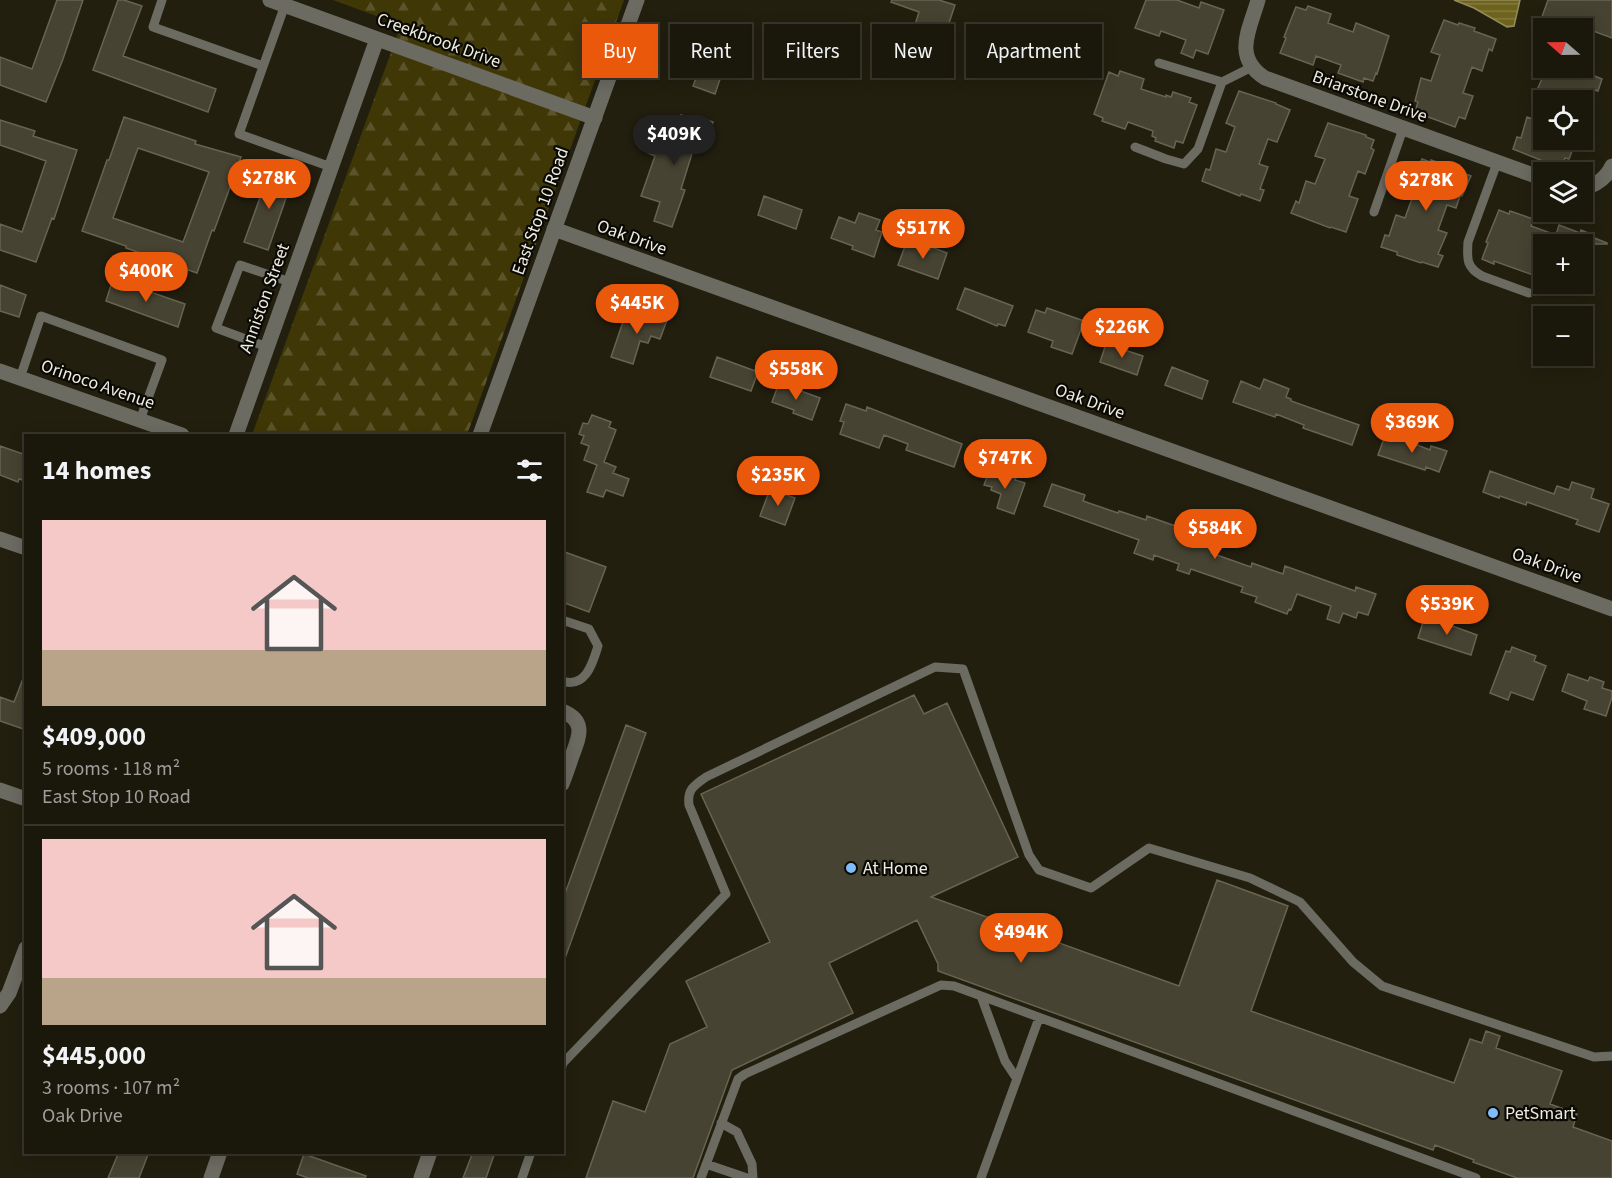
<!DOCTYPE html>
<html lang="en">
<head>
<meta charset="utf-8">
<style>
	body { margin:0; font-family:"Source Sans 3",sans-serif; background:#232014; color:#f1f3f6; height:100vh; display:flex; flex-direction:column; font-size:22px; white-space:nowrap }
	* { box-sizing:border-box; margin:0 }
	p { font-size:20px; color:#9f9f9d }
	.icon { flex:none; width:33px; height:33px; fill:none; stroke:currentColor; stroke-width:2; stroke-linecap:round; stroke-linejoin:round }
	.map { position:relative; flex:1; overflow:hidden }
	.side { position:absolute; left:24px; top:434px; width:540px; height:720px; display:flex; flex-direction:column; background:#1a170b; border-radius:0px; box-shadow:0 3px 15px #0003,0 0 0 2px #38362c }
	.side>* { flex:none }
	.banner { position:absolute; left:582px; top:24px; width:570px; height:54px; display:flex; gap:12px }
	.needle { width:39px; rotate:290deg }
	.controls { position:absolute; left:1533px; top:18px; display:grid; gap:12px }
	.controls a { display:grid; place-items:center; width:60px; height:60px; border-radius:0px; background:#1a170b; box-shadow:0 3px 15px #0003,0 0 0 2px #38362c; font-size:30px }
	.price { position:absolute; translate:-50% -51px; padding:0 14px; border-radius:21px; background:#ea580c; color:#fff; font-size:20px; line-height:39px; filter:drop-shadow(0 2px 3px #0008) }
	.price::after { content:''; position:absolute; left:50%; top:36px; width:18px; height:14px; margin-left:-9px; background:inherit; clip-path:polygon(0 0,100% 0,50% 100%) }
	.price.current { background:#222; color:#fff }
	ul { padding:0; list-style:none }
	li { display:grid; align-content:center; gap:12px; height:318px; padding:0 18px }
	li+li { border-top:2px solid #38362c }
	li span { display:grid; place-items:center; height:186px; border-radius:0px; color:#555 }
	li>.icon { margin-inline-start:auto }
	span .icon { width:108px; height:108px; fill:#fffc; stroke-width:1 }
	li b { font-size:26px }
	h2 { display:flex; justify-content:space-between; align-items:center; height:72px; padding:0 18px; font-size:26px }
	.chip { padding:0 21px; border-radius:0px; background:#1a170b; box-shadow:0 3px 15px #0003,0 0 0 2px #38362c; font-size:21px; line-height:54px }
	.chip.current { background:#ea580c; color:#fff }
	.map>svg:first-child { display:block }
	.forest { fill:url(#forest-firs) }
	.water { fill:url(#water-rules); stroke:#948c58; stroke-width:1.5 }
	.building { fill:#464332; stroke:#676452; stroke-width:1.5; fill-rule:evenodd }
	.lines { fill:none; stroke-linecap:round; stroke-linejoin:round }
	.service { stroke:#6c6b62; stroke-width:9 }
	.minor { stroke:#6c6b62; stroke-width:15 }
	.tertiary { stroke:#6c6b62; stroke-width:15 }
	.poi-dot { fill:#81bcfa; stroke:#0a0904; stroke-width:2 }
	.labels { text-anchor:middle; stroke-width:4.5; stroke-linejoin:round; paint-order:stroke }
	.street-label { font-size:18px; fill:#eeede2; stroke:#0a0904 }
	.poi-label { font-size:18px; fill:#eeede2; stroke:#0a0904; text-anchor:start }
</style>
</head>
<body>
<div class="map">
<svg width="1612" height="1178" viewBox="0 0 1612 1178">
	<defs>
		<pattern id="forest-firs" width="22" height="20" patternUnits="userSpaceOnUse" patternTransform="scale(1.5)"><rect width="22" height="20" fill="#3f3706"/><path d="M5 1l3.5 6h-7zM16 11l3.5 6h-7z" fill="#5b542a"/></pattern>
		<pattern id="water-rules" width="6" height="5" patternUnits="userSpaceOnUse" patternTransform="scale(1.5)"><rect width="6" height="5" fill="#6e631d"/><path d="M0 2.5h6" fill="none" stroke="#837a3e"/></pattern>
	</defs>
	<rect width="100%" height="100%" fill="#221f0f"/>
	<path class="forest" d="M333,0H624L467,435H252L401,25Z"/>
	<path class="water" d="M1454,0H1520L1514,26L1507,27L1474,8Z"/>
	<path class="building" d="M57,0H83L63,59L46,102L0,85V57L32,69Z
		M118,0H124L142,6L123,56L216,89L208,112L93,70Z
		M892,0H939L955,5L939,53L930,50L926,61L912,57L916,46L909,44L919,12L891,2Z
		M1146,0H1177L1199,8L1201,2L1224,10L1208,54L1196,50L1193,58L1181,53L1186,40L1161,31L1159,36L1135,28Z
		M1548,0H1612V38L1577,25L1575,28H1549L1539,25Z
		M1308,6L1331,14L1328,23L1353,32L1356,23L1389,36L1377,74L1376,73L1373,81L1364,78L1363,82L1338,73L1341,65L1316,56L1313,65L1280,53L1286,38L1284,37L1296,7L1306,10Z
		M1444,20L1458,25L1459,23L1475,28L1474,31L1496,39L1492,51L1489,49L1482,71L1472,67L1463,93L1473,96L1465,119L1459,117L1455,127L1415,112L1418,102L1415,101L1421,78L1431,81L1440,55L1431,52Z
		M706,42L730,50L715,94L693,86L702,62L700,61Z
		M1551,68H1575L1602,79L1598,91L1595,90L1591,100H1544L1545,96L1536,92L1546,70L1550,71Z
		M1120,71L1144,79L1141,89L1166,97V95L1171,97L1173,92L1191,98L1189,102L1197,105L1183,143L1176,141L1174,148L1155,141L1156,138L1152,136L1153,131L1128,122L1125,129L1102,121L1103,118L1094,114L1109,72L1118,76Z
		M1239,91L1276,103V104L1290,110L1277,142L1268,139L1259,164L1268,167L1260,189L1264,190L1260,201L1241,194L1240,196L1202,181L1206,169L1210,170L1216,149L1226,152L1235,127L1226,123Z
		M681,115L699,121L700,118L713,122L703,151L694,147L681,189L685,190L672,227L654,221L660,202L641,196L655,156L648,153L655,134L669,138L672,130L676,131Z
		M124,117L196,141L195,144L241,157L214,231L212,230L197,273L126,248V246L82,231L107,160H109ZM138,148L209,172L183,242L113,218Z
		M1527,117L1544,123V140H1576L1569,159L1565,158L1562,166L1554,164L1553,165L1513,149L1517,137L1521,138Z
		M0,120L35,131L33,136L77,150L54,219L52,218L36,262L0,250V224L22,232L46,161L0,145Z
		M1328,123L1366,135V137L1374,140L1371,148L1374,150L1365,174L1358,171L1349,196L1358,199L1346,232L1331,227L1330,228L1291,213L1296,201L1299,203L1306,181L1315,184L1325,159L1315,156Z
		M1422,159L1430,162L1431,160L1455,168L1454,170L1471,176L1462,196H1460L1456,208L1447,205L1438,230L1447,233L1438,254L1443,256L1438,267L1422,262L1421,263L1397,255V252L1381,247L1385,235L1389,236L1396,215L1405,218L1414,193L1405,189L1414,167L1418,168Z
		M270,170L293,178L268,250L244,242Z
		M764,196L802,210L796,229L758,215Z
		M1499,210L1509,214L1510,211L1533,219L1531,226L1556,235L1559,225L1580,233L1581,230L1593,235L1592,237L1607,243V244H1544V279L1494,261V264L1482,259L1488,243L1486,242Z
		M859,213L880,220L876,230L882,232L874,257L852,249L853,246L831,238L839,217L855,223Z
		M907,241L930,250L931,247L947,253L938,279L898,265Z
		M113,279L185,304L178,327L106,301Z
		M0,285L26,295L19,317L0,311Z
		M965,288L1013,306L1005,326L998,324L997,326L957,309Z
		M1047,308L1084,321L1072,354L1051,347L1053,341L1028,332L1036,310L1045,313Z
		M636,310L667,320L660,339L651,336L648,343L640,341L633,364L611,357L626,313L635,316Z
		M1106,344L1143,356L1137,375L1100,362Z
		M717,357L758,372L751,391L710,377Z
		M1172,367L1208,381L1202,399L1165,385Z
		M1264,379L1289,389L1286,397L1291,399V401L1359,425L1352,445L1303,428L1304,425L1276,414L1275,417L1233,402L1241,381L1260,389Z
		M779,383L820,398L812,420L793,413L794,410L772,402Z
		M846,404L866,411L867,407L962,444L954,467L906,450L908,444L884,435L879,448L840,434L844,422L840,421Z
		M592,415L611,422L609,427L616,430L604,462L616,467L613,473L629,479L623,496L606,490L603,497L587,492L597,465L584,460L589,446L581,443L584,436L579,434L583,423L588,424Z
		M1386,433L1430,450L1431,446L1447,451L1439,472L1426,467L1425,470L1378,455Z
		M0,446L26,455V481L19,479L18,482L0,475Z
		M990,469L1016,477L1015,480L1025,483L1014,514L997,508L1001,494L991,490L992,487L984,485Z
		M1490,471L1554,494L1557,486L1569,490L1572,482L1594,489L1591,498L1609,504L1599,532L1576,524L1578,520L1527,502L1526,505L1500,496L1499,498L1483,492Z
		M1052,484L1085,495L1083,501L1118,513L1119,511L1146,520L1147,516L1204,536L1201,545L1212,549L1211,553L1251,567L1252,563L1283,574L1285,566L1355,591L1356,587L1376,594L1368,615L1358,612L1356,618L1343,613L1339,623L1327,619L1331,606L1297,594L1291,610L1289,609L1287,614L1255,602L1257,597L1241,592L1243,587L1191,569L1189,574L1177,570L1179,564L1154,555L1153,560L1134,553L1139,540L1044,506Z
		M770,489L795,498L785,525L760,516Z
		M562,551L606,567L589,612L562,602Z
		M1425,616L1477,635L1471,655L1418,638Z
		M1512,647L1536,656L1534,661L1546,666L1533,700L1511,692L1508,700L1490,693L1506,651L1510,652Z
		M1568,674L1588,681L1590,677L1604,682L1602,688L1612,691V697L1606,716L1584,709L1587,701L1562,691Z
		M24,676H26V730L0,721V697L14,702Z
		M914,695L924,714L947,703L1018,857L931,897L1179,986L1217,880L1288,906L1251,1011L1454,1083L1470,1039L1482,1043L1486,1031L1500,1036L1496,1048L1562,1071L1550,1104L1577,1114L1573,1127L1612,1141V1178H1517L1473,1162L1474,1160L1435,1145L1433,1150L938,971V964L917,920L829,963L853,1013L732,1070L693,1178H586L613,1101L645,1112L670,1044L707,1027L686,981L770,942L701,794Z
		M626,725L646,733L564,961H562V902Z
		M119,1152H149L139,1178H108Z
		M473,1152H495L486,1178H463Z
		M304,1154L366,1176L365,1178H308L297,1174Z"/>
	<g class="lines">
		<path class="service" d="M162,0L153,27L263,66
			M285,5L239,134L331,167
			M1159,63L1222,82L1252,67
			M1135,147L1166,159L1184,164L1198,149L1222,82
			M1497,163L1468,242C1467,259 1466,267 1482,276L1529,293
			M1374,212L1403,129
			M267,347L216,328L240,265L290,282
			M20,378L41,316L162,360L140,420
			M562,620L589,629L598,646C593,662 586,689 562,681
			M981,996L1005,1061L1017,1079
			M562,1066L563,1063L726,894L689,805C687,789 694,786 706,777L935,667L963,669L1029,855L1039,870L1091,888L1149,848L1250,878L1300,902L1353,962L1382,986L1594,1057L1612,1056
			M721,1123L737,1132L752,1164L753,1178
			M706,1164L747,1178
			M522,1178L531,1152
			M701,1178L738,1079L745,1074L941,985L954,986L1476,1178
			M981,1178L1039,1018"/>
		<path class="minor" d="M270,0L595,118
			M1258,0C1250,29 1232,57 1265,78L1544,179
			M1582,189C1596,185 1606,179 1612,166
			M554,229L1612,609
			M236,435L377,39
			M0,539L26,548
			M562,711C587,721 579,737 572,756C569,765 566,774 562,784
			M0,790L26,799
			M0,1006L9,993L26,948
			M421,1178L430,1152"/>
		<path class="tertiary" d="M0,371L182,435
			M480,435L637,0
			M211,1178L220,1152"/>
	</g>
	<g class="poi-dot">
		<circle cx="851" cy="868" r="6"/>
		<circle cx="1493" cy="1113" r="6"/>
	</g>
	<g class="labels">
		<g class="street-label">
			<text transform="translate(439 40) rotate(20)" y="6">Creekbrook Drive</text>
			<text transform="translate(1370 96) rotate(20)" y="6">Briarstone Drive</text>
			<text transform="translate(540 211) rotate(-70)" y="6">East Stop 10 Road</text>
			<text transform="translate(632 237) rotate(20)" y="6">Oak Drive</text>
			<text transform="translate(264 298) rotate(-70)" y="6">Anniston Street</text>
			<text transform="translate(98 384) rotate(19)" y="6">Orinoco Avenue</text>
			<text transform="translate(1090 401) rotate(20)" y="6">Oak Drive</text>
			<text transform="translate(1547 565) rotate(20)" y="6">Oak Drive</text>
		</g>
		<g class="poi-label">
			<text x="863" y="874">At Home</text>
			<text x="1505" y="1119">PetSmart</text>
		</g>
	</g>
</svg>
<div class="controls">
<a><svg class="needle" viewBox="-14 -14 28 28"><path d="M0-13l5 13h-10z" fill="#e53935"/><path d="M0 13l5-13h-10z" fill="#9f9f9d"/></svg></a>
<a><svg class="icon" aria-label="locate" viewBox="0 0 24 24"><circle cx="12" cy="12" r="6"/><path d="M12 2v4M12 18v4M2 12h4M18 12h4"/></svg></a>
<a><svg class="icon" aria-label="layers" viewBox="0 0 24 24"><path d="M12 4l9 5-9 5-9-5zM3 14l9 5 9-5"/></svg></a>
<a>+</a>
<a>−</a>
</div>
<b class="price current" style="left:674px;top:166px">$409K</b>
<b class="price" style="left:269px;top:210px">$278K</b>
<b class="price" style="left:1426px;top:212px">$278K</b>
<b class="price" style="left:923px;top:260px">$517K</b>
<b class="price" style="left:146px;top:303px">$400K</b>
<b class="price" style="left:637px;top:335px">$445K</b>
<b class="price" style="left:1122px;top:359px">$226K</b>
<b class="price" style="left:796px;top:401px">$558K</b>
<b class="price" style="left:1412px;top:454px">$369K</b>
<b class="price" style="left:1005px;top:490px">$747K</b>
<b class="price" style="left:778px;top:507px">$235K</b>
<b class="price" style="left:1215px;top:560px">$584K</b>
<b class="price" style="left:1447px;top:636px">$539K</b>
<b class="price" style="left:1021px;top:964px">$494K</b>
<div class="banner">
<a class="chip current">Buy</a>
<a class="chip">Rent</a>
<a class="chip">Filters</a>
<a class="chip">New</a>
<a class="chip">Apartment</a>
</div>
<section class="side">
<h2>14 homes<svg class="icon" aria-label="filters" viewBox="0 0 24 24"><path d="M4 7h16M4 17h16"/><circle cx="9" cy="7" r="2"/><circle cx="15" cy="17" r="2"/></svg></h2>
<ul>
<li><span style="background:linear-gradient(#f6c9c9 70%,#b9a48a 0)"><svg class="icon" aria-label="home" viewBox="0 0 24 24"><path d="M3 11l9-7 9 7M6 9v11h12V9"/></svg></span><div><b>$409,000</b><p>5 rooms · 118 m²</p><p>East Stop 10 Road</p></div></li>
<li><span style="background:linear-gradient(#f6c9c9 75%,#b9a48a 0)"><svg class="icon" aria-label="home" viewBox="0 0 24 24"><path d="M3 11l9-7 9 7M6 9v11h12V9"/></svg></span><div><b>$445,000</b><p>3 rooms · 107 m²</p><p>Oak Drive</p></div></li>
</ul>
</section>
</div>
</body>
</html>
